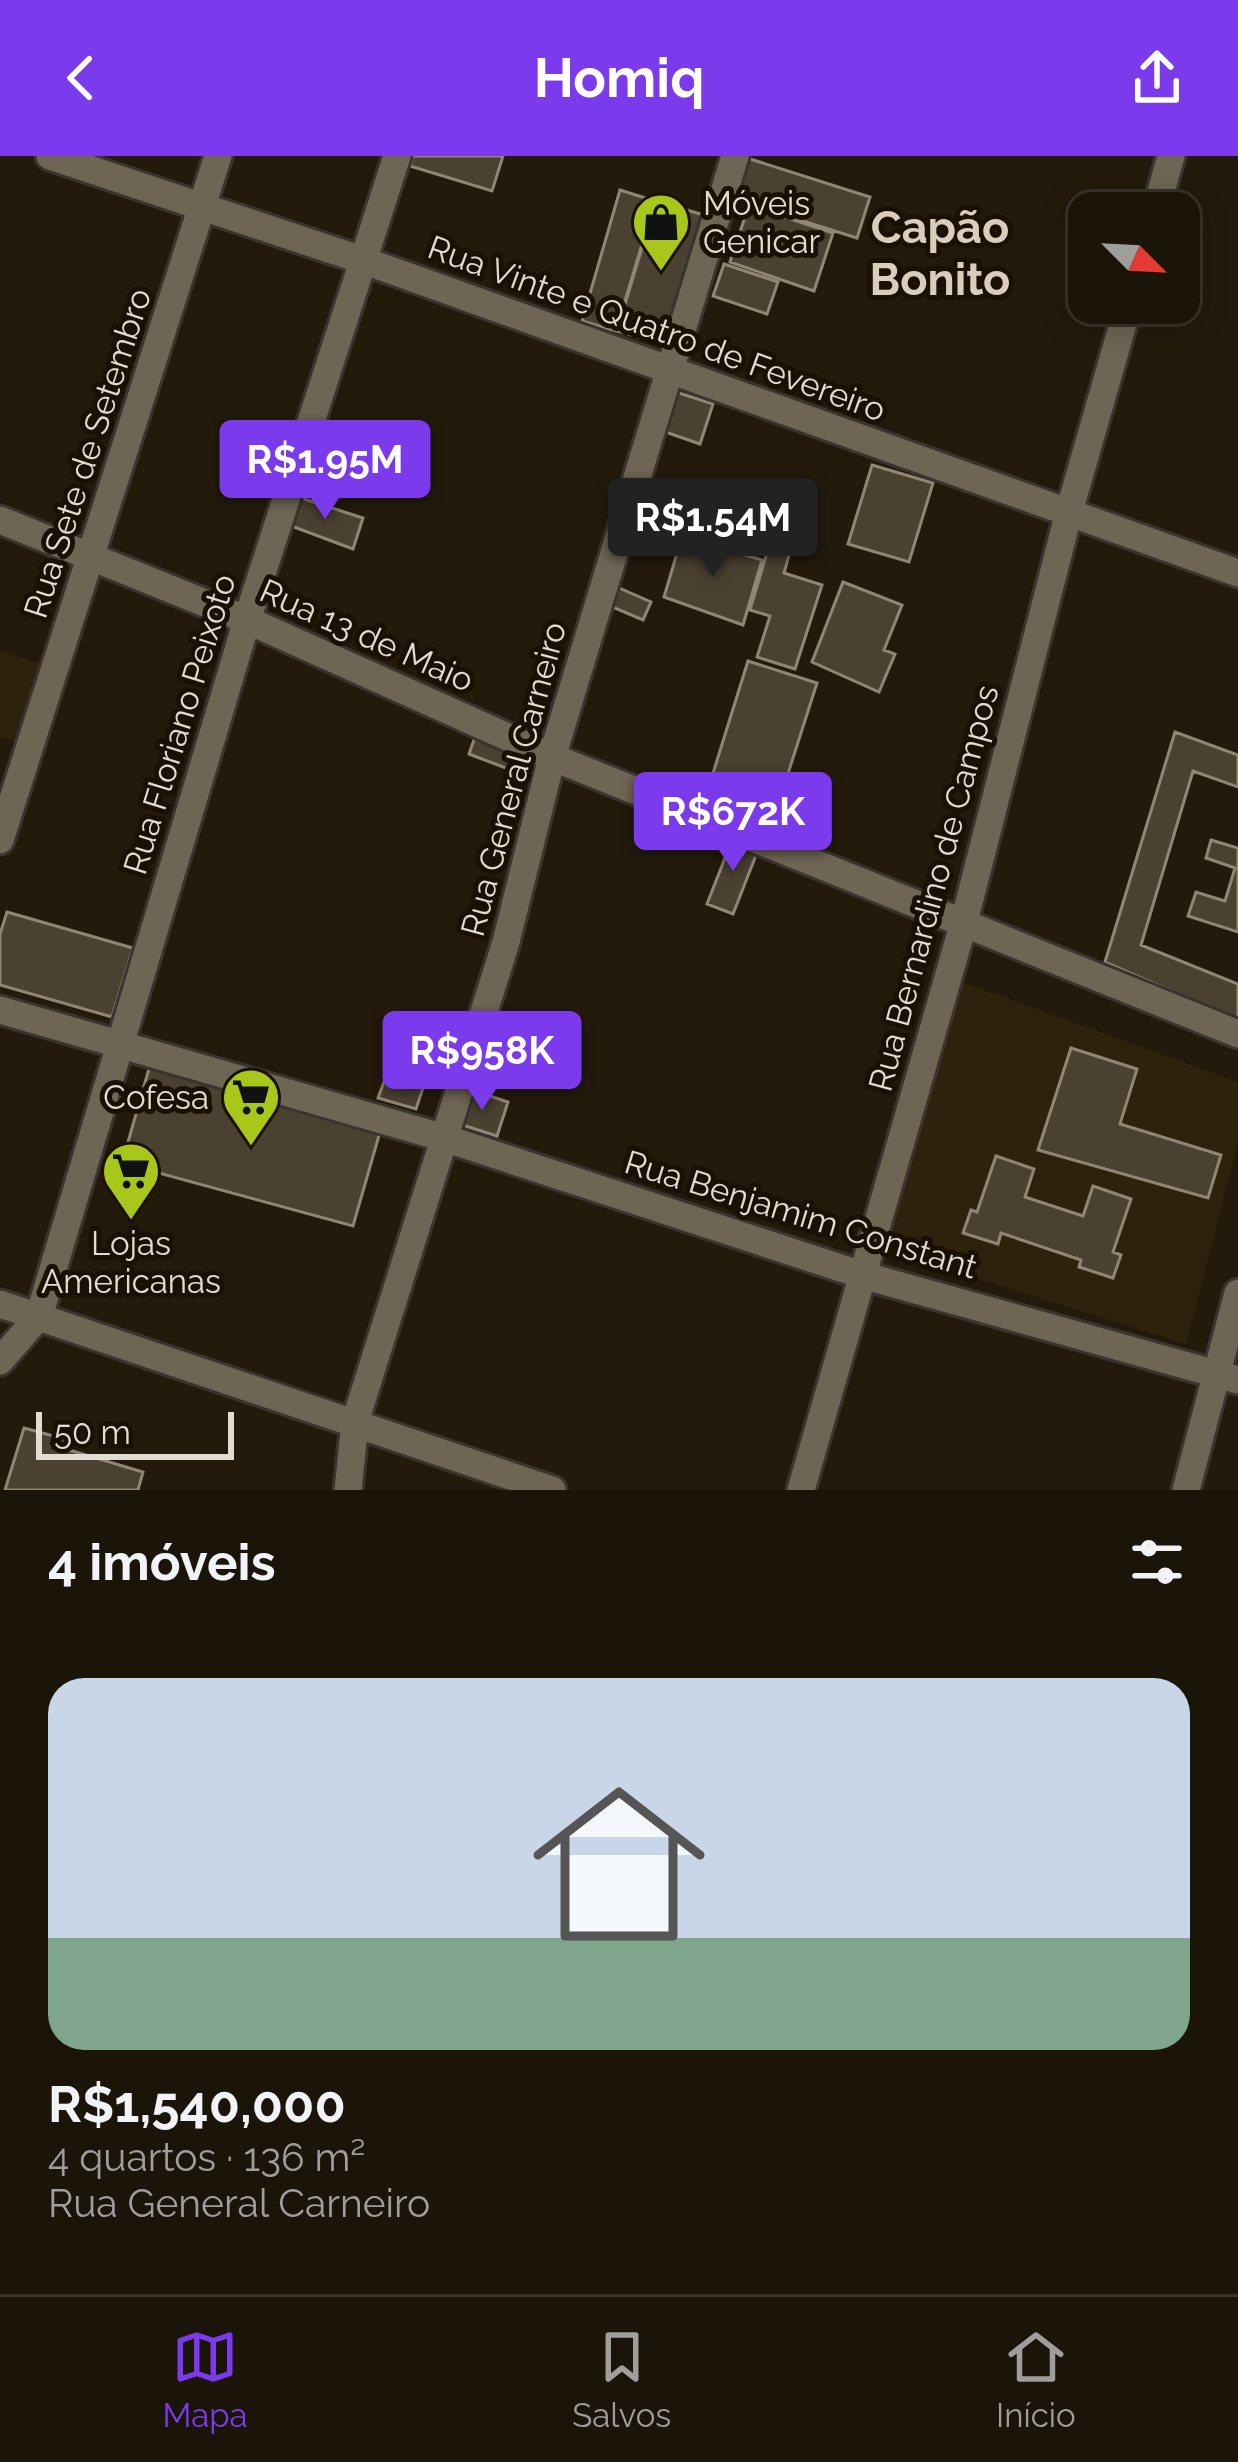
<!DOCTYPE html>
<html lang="pt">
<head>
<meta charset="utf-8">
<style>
	body { margin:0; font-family:Raleway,sans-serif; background:#272117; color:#f1f3f6; height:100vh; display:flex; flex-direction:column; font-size:45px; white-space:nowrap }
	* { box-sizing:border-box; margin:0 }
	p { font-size:39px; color:#9f9e9c }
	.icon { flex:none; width:66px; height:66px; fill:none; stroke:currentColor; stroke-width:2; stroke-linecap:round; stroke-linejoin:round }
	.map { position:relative; height:1334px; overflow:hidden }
	.drawer { display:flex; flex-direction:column; background:#1a1409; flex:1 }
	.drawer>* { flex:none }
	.needle { width:78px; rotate:114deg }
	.fabs { position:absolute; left:1068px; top:36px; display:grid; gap:24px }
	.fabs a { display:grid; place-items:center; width:132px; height:132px; border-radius:24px; background:#1a1409; box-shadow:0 6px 30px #0003,0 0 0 3px #38332a; font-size:60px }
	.scale { position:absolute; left:36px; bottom:30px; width:198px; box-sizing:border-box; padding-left:12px; border:6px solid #e3dcd3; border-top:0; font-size:33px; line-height:42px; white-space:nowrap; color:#e3dcd3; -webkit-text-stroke:9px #1a1104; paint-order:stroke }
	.price { position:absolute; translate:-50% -102px; padding:0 27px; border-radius:12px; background:#7c3aed; color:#fff; font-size:39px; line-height:78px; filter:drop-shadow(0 3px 6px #0008) }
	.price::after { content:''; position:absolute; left:50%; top:72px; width:36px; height:27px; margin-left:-18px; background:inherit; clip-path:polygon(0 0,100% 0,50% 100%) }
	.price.current { background:#222; color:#fff }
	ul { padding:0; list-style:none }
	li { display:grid; align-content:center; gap:24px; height:636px; padding:0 48px }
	li span { display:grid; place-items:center; height:372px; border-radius:36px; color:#555 }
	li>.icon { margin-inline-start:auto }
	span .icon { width:216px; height:216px; fill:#fffc; stroke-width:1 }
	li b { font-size:51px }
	h2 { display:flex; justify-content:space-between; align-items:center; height:144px; padding:0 48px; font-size:51px }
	header { display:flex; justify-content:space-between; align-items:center; height:156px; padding:0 48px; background:#7c3aed; color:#fff; font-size:54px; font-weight:700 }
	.dock { display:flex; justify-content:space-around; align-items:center; height:168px; border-top:3px solid #38332a; background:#1a1409; font-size:33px; color:#9f9e9c }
	.dock a { display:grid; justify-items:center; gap:6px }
	.dock .current { color:#7c3aed }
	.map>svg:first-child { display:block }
	.built { fill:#2f220d }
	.building { fill:#4b4131; stroke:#918574; stroke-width:3 }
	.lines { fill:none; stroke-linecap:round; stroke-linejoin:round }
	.street-casing { stroke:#3b342e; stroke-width:33 }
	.street { stroke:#6f6554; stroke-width:27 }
	.labels { text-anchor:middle; stroke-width:10; stroke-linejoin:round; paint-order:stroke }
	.poi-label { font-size:33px; fill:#e3dcd3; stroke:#1a1104; text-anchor:start }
	.street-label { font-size:33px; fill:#e3dcd3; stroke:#1a1104 }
	.district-label { font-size:45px; font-weight:bold; fill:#dacdbb; stroke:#1a1104 }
</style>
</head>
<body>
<header><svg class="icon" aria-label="back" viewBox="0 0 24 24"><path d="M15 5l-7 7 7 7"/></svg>Homiq<svg class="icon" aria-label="share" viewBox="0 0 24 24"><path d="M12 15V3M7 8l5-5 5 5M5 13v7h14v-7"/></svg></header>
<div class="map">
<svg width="1238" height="1334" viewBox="0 0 1238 1334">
	<rect width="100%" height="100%" fill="#231a0c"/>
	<path class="built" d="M0,495L45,509L21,587L0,581Z
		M951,822L1238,926V987L1186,1188L875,1090Z"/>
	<path class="building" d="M413,0H503L492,35L410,10Z
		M747,2L870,41L857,82L733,43Z
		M620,34L655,45L616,175L582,165Z
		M656,45L704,59L665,189L617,175Z
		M749,49L833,77L814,135L730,106Z
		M724,108L778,126L767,158L713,140Z
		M670,234L713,248L700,288L657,273Z
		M872,309L933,327L909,406L848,388Z
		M295,340L363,362L353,393L286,368Z
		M682,380L762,404L743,469L664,441Z
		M769,390L790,396L784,417L822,429L795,513L757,501L770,460L750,454Z
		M843,426L902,449L884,494L895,498L879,536L812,506Z
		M617,431L651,446L643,464L610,450Z
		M748,505L817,527L777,652L709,630Z
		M477,575L532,598L524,619L469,598Z
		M1175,576L1238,599V631L1193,615L1141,789L1238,828V864L1105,806Z
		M734,679L760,689L733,758L707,748Z
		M1211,684L1238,692V776L1188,760L1196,736L1225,745L1235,712L1206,702Z
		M7,756L133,792L112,861L0,829V778Z
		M1071,892L1137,913L1120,968L1221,999L1208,1042L1038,994Z
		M150,909L380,976L353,1070L122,1007Z
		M388,915L425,926L416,953L378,942Z
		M469,933L508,946L497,980L456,967Z
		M996,1000L1034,1013L1025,1041L1083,1060L1093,1030L1131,1043L1113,1096L1121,1099L1113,1122L1079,1111L1081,1104L1001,1077L998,1088L963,1077L971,1054L977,1056Z
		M24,1272L72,1285L69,1294L143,1316L138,1334H5Z"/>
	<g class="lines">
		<g class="street-casing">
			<path id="street" d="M50,0L365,105L1238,417
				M1155,57L1171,0
				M0,364L247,464L552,601L1238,878
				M0,684L218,0
				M0,854L441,981L862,1119L1238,1224
				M0,1148L552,1334
				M0,1205L39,1160L247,464L397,0
				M348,1334L355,1266L506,786L552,601L735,0
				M801,1334L964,766L1069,356L1129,147
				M1186,1334L1238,1137"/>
		</g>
		<use href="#street" class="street"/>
	</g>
	<defs>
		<g id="shop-pin" transform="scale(3)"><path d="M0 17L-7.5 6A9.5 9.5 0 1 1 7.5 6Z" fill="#a9c71b" stroke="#1a1104"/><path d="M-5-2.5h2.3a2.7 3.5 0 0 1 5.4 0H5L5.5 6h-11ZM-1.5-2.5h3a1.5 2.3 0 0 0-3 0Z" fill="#111"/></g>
		<g id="supermarket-pin" transform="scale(3)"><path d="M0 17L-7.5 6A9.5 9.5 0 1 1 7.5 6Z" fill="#a9c71b" stroke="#1a1104"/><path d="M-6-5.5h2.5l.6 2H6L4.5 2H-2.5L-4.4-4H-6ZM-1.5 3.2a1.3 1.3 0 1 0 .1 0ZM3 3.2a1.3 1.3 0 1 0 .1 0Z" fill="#111"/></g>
	</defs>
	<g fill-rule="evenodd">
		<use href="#shop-pin" x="661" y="66"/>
		<use href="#supermarket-pin" x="251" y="941"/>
		<use href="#supermarket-pin" x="131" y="1015"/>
	</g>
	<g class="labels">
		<g class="poi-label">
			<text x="703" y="59">Móveis<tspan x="703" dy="38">Genicar</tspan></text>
			<text x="209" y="953" text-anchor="end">Cofesa</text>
			<text x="131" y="1099" text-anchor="middle">Lojas<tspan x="131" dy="38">Americanas</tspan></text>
		</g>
		<g class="street-label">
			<text transform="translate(657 172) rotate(20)" y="12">Rua Vinte e Quatro de Fevereiro</text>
			<text transform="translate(87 297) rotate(-72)" y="12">Rua Sete de Setembro</text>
			<text transform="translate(367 479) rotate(24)" y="12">Rua 13 de Maio</text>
			<text transform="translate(179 568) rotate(-73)" y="12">Rua Floriano Peixoto</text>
			<text transform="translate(513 623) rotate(-75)" y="12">Rua General Carneiro</text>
			<text transform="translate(933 732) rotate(-75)" y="12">Rua Bernardino de Campos</text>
			<text transform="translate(801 1058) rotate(17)" y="12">Rua Benjamim Constant</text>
		</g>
		<g class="district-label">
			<text x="940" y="87">Capão<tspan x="940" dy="52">Bonito</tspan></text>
		</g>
	</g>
</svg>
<div class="fabs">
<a><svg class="needle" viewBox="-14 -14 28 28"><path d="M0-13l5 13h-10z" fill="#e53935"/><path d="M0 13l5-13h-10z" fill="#9f9e9c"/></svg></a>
</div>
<div class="scale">50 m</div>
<b class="price" style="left:325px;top:366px">R$1.95M</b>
<b class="price current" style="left:713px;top:424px">R$1.54M</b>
<b class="price" style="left:733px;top:718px">R$672K</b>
<b class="price" style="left:482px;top:957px">R$958K</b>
</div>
<section class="drawer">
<h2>4 imóveis<svg class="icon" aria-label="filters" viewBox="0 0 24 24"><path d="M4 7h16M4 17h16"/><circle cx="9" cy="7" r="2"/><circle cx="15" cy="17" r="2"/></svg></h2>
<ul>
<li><span style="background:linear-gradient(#c9d6e8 70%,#7fa58c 0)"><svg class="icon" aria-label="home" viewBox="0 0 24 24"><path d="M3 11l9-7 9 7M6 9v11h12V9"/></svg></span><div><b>R$1,540,000</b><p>4 quartos · 136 m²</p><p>Rua General Carneiro</p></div></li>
</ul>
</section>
<nav class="dock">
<a class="current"><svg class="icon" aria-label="map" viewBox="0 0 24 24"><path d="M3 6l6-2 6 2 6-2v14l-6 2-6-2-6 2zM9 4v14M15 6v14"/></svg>Mapa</a>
<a><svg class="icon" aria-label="saved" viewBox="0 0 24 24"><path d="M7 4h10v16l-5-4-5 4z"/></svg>Salvos</a>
<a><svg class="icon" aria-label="home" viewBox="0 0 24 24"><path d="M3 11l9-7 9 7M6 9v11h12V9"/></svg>Início</a>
</nav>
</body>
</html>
